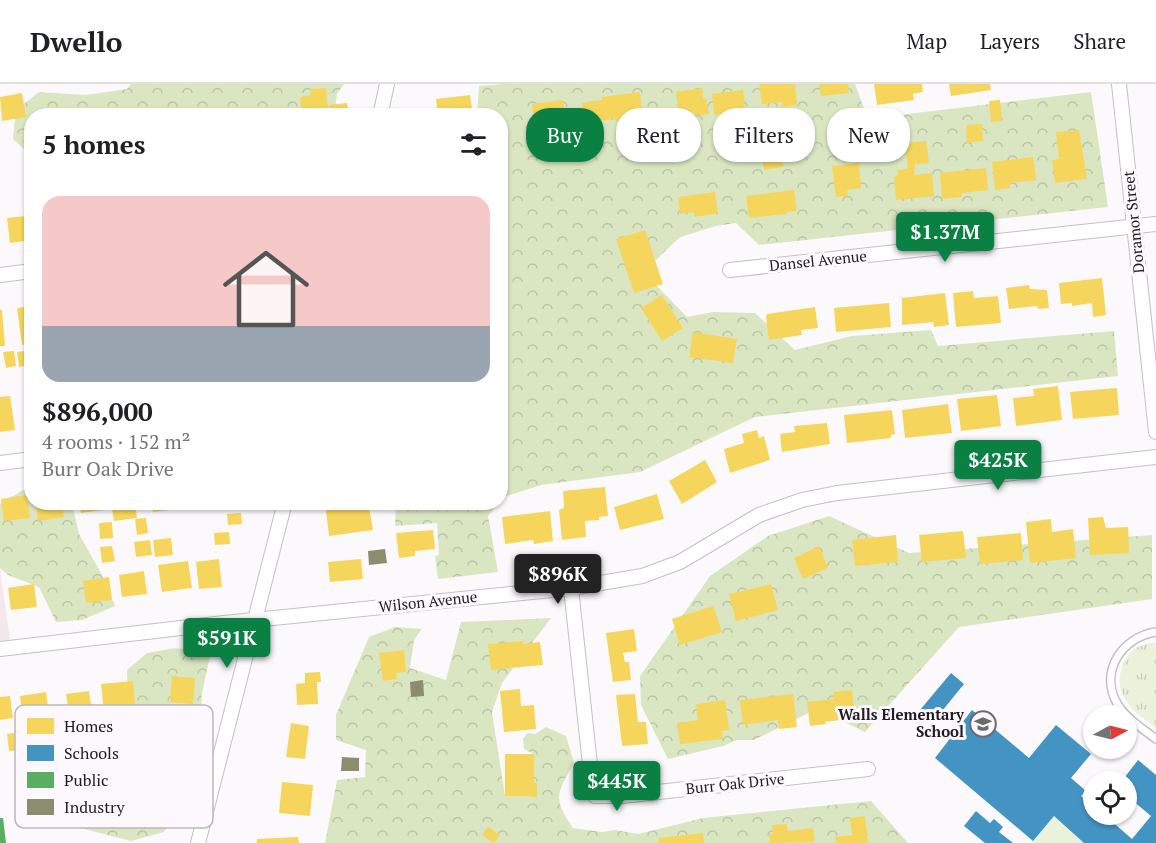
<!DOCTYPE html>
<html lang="en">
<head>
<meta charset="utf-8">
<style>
	body { margin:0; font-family:"PT Serif",serif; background:#f6f6f6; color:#202124; height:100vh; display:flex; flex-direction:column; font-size:22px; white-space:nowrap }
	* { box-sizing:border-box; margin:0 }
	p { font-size:20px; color:#757577 }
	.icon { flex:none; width:33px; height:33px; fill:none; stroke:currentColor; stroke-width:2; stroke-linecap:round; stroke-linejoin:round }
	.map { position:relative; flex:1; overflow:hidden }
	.sheet { position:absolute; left:24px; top:24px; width:484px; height:402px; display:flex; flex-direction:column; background:#fff; border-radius:24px; box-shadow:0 2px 4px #0004 }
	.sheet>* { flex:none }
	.banner { position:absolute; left:526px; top:24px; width:538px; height:54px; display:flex; gap:12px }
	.needle { width:39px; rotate:83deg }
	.fabs { position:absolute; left:1083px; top:621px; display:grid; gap:12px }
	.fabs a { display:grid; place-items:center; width:54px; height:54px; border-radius:50%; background:#fff; box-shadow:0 2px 4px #0004; font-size:30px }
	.price { position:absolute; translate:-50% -51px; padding:0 14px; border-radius:6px; background:#0b8043; color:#fff; font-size:20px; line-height:39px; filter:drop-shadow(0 2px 3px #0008) }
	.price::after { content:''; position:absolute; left:50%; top:36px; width:18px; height:14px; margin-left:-9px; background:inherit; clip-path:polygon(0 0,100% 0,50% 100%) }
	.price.on { background:#222; color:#fff }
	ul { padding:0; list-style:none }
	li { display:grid; align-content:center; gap:12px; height:318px; padding:0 18px }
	li span { display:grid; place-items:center; height:186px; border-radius:18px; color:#555 }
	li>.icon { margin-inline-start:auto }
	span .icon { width:108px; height:108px; fill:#fffc; stroke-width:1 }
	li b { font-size:26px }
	h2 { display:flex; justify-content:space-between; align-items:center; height:72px; padding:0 18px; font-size:26px }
	.pill { padding:0 21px; border-radius:24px; background:#fff; box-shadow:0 2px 4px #0004; font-size:21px; line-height:54px }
	.pill.on { background:#0b8043; color:#fff }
	header { display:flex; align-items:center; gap:36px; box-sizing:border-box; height:84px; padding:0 30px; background:#fff; border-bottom:2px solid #e0e0e0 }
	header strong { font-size:28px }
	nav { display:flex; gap:33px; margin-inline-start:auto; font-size:21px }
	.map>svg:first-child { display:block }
	.commercial { fill:#f3e8ec }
	.grass { fill:url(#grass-tufts) }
	.forest { fill:url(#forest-crowns) }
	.green { fill:#eaf2db }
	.homes { fill:#f6d55c }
	.schools { fill:#4393c3 }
	.public { fill:#5aae61 }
	.industry { fill:#8c8c6e }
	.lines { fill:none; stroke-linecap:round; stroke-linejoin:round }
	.service-casing { stroke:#c3c0c4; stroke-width:10 }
	.minor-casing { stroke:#c3c0c4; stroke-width:16 }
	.service { stroke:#fffeff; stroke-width:7 }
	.minor { stroke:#fffeff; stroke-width:14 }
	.labels { text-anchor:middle; stroke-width:6; stroke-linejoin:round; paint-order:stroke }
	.street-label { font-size:15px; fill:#1f1b20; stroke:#fdf8fe }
	.poi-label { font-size:15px; font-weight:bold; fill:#1f1b20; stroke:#fdf8fe; text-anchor:end }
	.key { fill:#fdf8fe; stroke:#bab6bb; stroke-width:1.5 }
	.key-label { font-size:16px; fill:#1f1b20 }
</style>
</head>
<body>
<header>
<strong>Dwello</strong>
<nav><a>Map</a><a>Layers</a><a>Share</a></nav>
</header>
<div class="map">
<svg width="1156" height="759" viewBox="0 0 1156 759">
	<defs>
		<pattern id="grass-tufts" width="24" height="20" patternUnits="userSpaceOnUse" patternTransform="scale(1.5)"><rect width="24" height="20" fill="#eaf2db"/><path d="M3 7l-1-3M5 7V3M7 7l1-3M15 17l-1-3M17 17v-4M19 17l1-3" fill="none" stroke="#c8cfbc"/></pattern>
		<pattern id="forest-crowns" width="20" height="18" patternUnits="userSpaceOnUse" patternTransform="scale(1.5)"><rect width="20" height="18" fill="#dae6c2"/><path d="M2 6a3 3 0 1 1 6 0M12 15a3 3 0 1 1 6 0" fill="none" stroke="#bbc5a6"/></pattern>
	</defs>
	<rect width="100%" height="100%" fill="#fcf9fd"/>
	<path class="commercial" d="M0,483L11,564L0,565Z"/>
	<path class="grass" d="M1149,559H1156V644C1145,636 1132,627 1125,615C1115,599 1120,575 1136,564C1139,562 1145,561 1149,559Z"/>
	<path class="forest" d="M131,0H344L337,10L334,31L32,32L31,67L24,65L13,55L16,26L39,8L86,11L127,5Z
		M503,0H855L865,27L874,34L1091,8L1108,123L759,161L736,139L716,142L680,153L655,177L653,198L687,233L713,228L755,229L795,266L852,252L931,246L938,262L1114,247L1118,292L755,333L640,388L541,401L501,414V32H477L479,2Z
		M26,404L31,405L32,418L72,419L79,450L101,489L115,522L82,536L56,538L39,503L8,491L0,484V420Z
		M396,419H498L488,432L498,488L438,495L435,472L439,471L437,439L395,442Z
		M829,432L909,469L1152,451V515L959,543L865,648L817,625L754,656H737L723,662L668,675L641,621L640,592L710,492L768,452Z
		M551,534L502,599L492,628L505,712L537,713V699L534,698V670L524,665L523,655L527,649L535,650L546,643L566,652L574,679C557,709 552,714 573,744L602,748L615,746L638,750L703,734L871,717L908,759H325L337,696L365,693L366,666L336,656V631L369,553L395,543L422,545L414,556L410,584L446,596L461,538Z
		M175,564L211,568L202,609L196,702L164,748L131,757L84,745L77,715L83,695C140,670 128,638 127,586L147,569Z"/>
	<path class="green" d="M1054,732L1076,750L1075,752L1084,759H1031Z"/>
	<path class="homes" d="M759,0H795L797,21L782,23V18L762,20Z
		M819,0H848L849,9L821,12Z
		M874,0H922L923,8L913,10L914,16L877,21Z
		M949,0H990L991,6L951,12Z
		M326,4L328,28L302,29L300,13L311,11L310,5Z
		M702,4L703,15L706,14L709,30L694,32V28L679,30L676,8Z
		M743,6L746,33L728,35L727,29L714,31L712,10Z
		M640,8L644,42L629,44L628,36L616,37L615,35L597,37L598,44L585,46L582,19L602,16V13Z
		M22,9L26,33L2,37L0,13Z
		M470,11L472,24L456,25L457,32H435L434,27L437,25L436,15Z
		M563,16L566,37L553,38L556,66L537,68L532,20Z
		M1000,16L1002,37L991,38L989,17Z
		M347,19L349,32H330L329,21Z
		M982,40L983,57L967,59L966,41Z
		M757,46L758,66L746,67L745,47Z
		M1079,46L1087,95L1055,99L1052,76L1059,75L1056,48Z
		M926,57L929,79L915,80L914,91L932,89L934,112L896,116L894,93L898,91L897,86L908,85L905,59Z
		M781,68L783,83L764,86L762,71Z
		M1033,73L1036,96L1010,99V104L995,106L992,78Z
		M859,79L861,104L847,106L848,112L836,113L832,82Z
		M986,84L988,106L962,109V113L942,115L940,89Z
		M794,106L797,127L786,128V130L749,134L746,112Z
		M715,108L718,129L695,133L694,128L680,130L678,113Z
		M32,115V156L10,159L7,134L26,132L24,116Z
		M645,146L663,200L634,209L616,155Z
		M1102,194L1106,231L1093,233L1092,219L1072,222V219L1061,220L1059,199Z
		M1029,201L1030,205L1047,206L1049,224L1038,225L1037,222L1009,225L1006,204Z
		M973,207L974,214L998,212L1001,239L956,243L953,209Z
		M945,209L949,241L934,243L933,238L902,241V214Z
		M662,211L683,244L662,257L641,224Z
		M889,219L891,243L836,248L834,224Z
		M32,222V259L22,261L17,224Z
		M815,223L818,244L801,246L802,251L769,256L766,233L767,230Z
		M0,226H2L5,262H0Z
		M693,248L737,255L733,279L689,273Z
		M32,266V281L19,283L17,268Z
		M14,267L16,282L6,284L3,268Z
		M1058,302L1062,336L1016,342L1013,314L1034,312L1033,305Z
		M1117,304L1119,331L1073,335L1070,308Z
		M32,309V342H30L26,310Z
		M997,311L1001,342L961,347L957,315Z
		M10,312L15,346L0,348V313Z
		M948,320L952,349L905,354L902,326Z
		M892,326L895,350L891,351V354L847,359L844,331Z
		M827,339L830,360L782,368L780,350L795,348L794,342Z
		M757,346L759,354L764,352L770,376L730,389L724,365L744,359L742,350Z
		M705,376L717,398L682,420L669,397Z
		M605,403L608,432L599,433V436L585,437L586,453L562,456L559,426L564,424L563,407Z
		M657,410L664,435L620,446L614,423Z
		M27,411L30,434L4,437L1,415Z
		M36,418H62L64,433L38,437Z
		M80,418H102L103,426L81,429Z
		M111,418H135L137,434L114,437Z
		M152,418H175L176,425L153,428Z
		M325,418H347L348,426L369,423L373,446L329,452Z
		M550,427L553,457L534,460L533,456L505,460L502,433Z
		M241,429L242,440L228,441L227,430Z
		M1103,433L1106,444L1128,443L1129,469L1090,471L1088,434Z
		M146,434L148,449L137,451L135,435Z
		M1051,435L1052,448L1073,445L1076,474L1030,479L1026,438Z
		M112,438L113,454L100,455L99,439Z
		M433,446L435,465L415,467V472L399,474L396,449Z
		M963,447L966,474L922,478L919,451Z
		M229,448L230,460L215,461L214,449Z
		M1021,449L1023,476L980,480L977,453Z
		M896,451L898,478L855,482L852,456Z
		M171,454L173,471L155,473L153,456Z
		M150,456L152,471L136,473L134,458Z
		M112,462L115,477L102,479L100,463Z
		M819,462L828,484L803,495L794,474Z
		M219,475L222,503L199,505L196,478Z
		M361,475L363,495L330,498L328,478Z
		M188,477L192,504L162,508L158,481Z
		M144,487L147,510L122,513L119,491Z
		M109,493L112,516L86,519L83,497Z
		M34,500L37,523L11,526L8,504Z
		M771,500L778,526L736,537L729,510Z
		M713,522L722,548L680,561L672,535Z
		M634,545L637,567L623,569L625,578H629L631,596L613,598L606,549Z
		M523,557V560L540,558L543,581L491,586L488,560Z
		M404,566L406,588L396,589L397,595L383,597L379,569Z
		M320,588L321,598H317L318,620L297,621L296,600L305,599V589Z
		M172,592L195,594L193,620L170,618Z
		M133,597L135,620L120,621L123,648L106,649L101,600Z
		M520,605L521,622L534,621L536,645L504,648L500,607Z
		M852,606L855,634L825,638L826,640L810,642L807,618L834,615L833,608Z
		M89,607L94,641L71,644L66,610Z
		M46,608L49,631L23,634L20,612Z
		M635,610L638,638H646L648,660L622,662L616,611Z
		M793,610L797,643L779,645L778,636L743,641L740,616Z
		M10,612L13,634L0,636V613Z
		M725,616L729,646L722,647L723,655L680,660L677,639L698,636L696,620Z
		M291,639L309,642L305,675L286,673Z
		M21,648L23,666L9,667L7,650Z
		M505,670H534V698L537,699V713L505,712Z
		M282,698L313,701L310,732L279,729Z
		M865,732L868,759H836L835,753L852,751L850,734Z
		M787,740L788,747L813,744L815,758L770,759L769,750H773L772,741Z
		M488,743L500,751L494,759L482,751Z
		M703,749L704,759H659V754Z
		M298,753L299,759H257V755Z"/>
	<path class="schools" d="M951,589L964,600L934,637L920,626Z
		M972,626L1029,674L1056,641L1091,670L1071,694L1086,707L1081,712L1088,718L1094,711V730H1111L1108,734L1132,755L1151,732L1126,711V698H1121L1138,676L1156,691V759H1084L1054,732L1033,757L935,674Z
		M976,727L990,739L994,735L1003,743L999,748L1013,759H985L964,742Z"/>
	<path class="public" d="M0,734H3L6,759H0Z"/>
	<path class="industry" d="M385,465L387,479L369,481L368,467Z
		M423,596L424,612L411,613L410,598Z
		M342,673L359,674V687H341Z"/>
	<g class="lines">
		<g class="service-casing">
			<path id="service" d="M1156,548C1122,553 1098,588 1118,621C1127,635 1143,645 1156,655"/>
		</g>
		<g class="minor-casing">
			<path id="minor" d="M1119,0L1156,348
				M380,32L387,0
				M730,186L1156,140
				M0,191L32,187
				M0,379L32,375
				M571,504L591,690L595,712H622L868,685
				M0,565L224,539L571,504L642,492L680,478L759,431L802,416L837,409L1156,373
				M198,759L285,418"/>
		</g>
		<use href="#service" class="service"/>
		<use href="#minor" class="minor"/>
	</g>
	<defs>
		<g id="school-ring" transform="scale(1.35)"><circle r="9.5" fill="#fdf8fe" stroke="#6c696d" stroke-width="1.5"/><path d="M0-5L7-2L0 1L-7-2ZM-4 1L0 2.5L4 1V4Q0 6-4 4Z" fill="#6c696d"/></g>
	</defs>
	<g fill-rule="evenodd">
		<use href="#school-ring" x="983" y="640"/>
	</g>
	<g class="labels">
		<g class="street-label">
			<text transform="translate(1134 138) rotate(-96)" y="5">Doramor Street</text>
			<text transform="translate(818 177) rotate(-6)" y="5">Dansel Avenue</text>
			<text transform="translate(428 518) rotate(-6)" y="5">Wilson Avenue</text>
			<text transform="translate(735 700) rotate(-6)" y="5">Burr Oak Drive</text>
		</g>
		<g class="poi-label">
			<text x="964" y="636">Walls Elementary<tspan x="964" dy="17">School</tspan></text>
		</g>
	</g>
	<rect x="15" y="621" width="198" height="123" rx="9" class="key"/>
	<rect x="27" y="634" width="27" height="16" fill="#f6d55c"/>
	<rect x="27" y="661" width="27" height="16" fill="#4393c3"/>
	<rect x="27" y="688" width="27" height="16" fill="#5aae61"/>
	<rect x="27" y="715" width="27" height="16" fill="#8c8c6e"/>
	<g class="key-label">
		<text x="64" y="648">Homes</text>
		<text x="64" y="675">Schools</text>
		<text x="64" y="702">Public</text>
		<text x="64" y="729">Industry</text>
	</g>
</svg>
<div class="fabs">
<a><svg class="needle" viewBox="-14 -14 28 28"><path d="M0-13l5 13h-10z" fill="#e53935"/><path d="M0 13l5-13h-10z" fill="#757577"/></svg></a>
<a><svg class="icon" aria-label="locate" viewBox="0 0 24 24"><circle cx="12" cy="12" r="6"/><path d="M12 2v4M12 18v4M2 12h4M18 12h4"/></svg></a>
</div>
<b class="price" style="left:945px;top:179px">$1.37M</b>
<b class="price" style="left:998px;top:407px">$425K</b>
<b class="price on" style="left:558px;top:521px">$896K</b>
<b class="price" style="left:227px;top:585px">$591K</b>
<b class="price" style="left:617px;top:728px">$445K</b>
<div class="banner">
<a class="pill on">Buy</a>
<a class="pill">Rent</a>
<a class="pill">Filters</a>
<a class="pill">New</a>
</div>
<section class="sheet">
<h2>5 homes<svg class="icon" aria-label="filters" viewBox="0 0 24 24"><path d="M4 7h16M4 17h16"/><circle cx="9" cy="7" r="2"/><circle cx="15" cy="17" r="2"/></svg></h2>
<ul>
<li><span style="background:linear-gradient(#f6c9c9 70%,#9aa5b1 0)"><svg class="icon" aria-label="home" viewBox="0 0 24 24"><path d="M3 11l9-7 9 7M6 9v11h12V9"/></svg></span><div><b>$896,000</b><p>4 rooms · 152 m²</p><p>Burr Oak Drive</p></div></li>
</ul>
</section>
</div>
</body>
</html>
